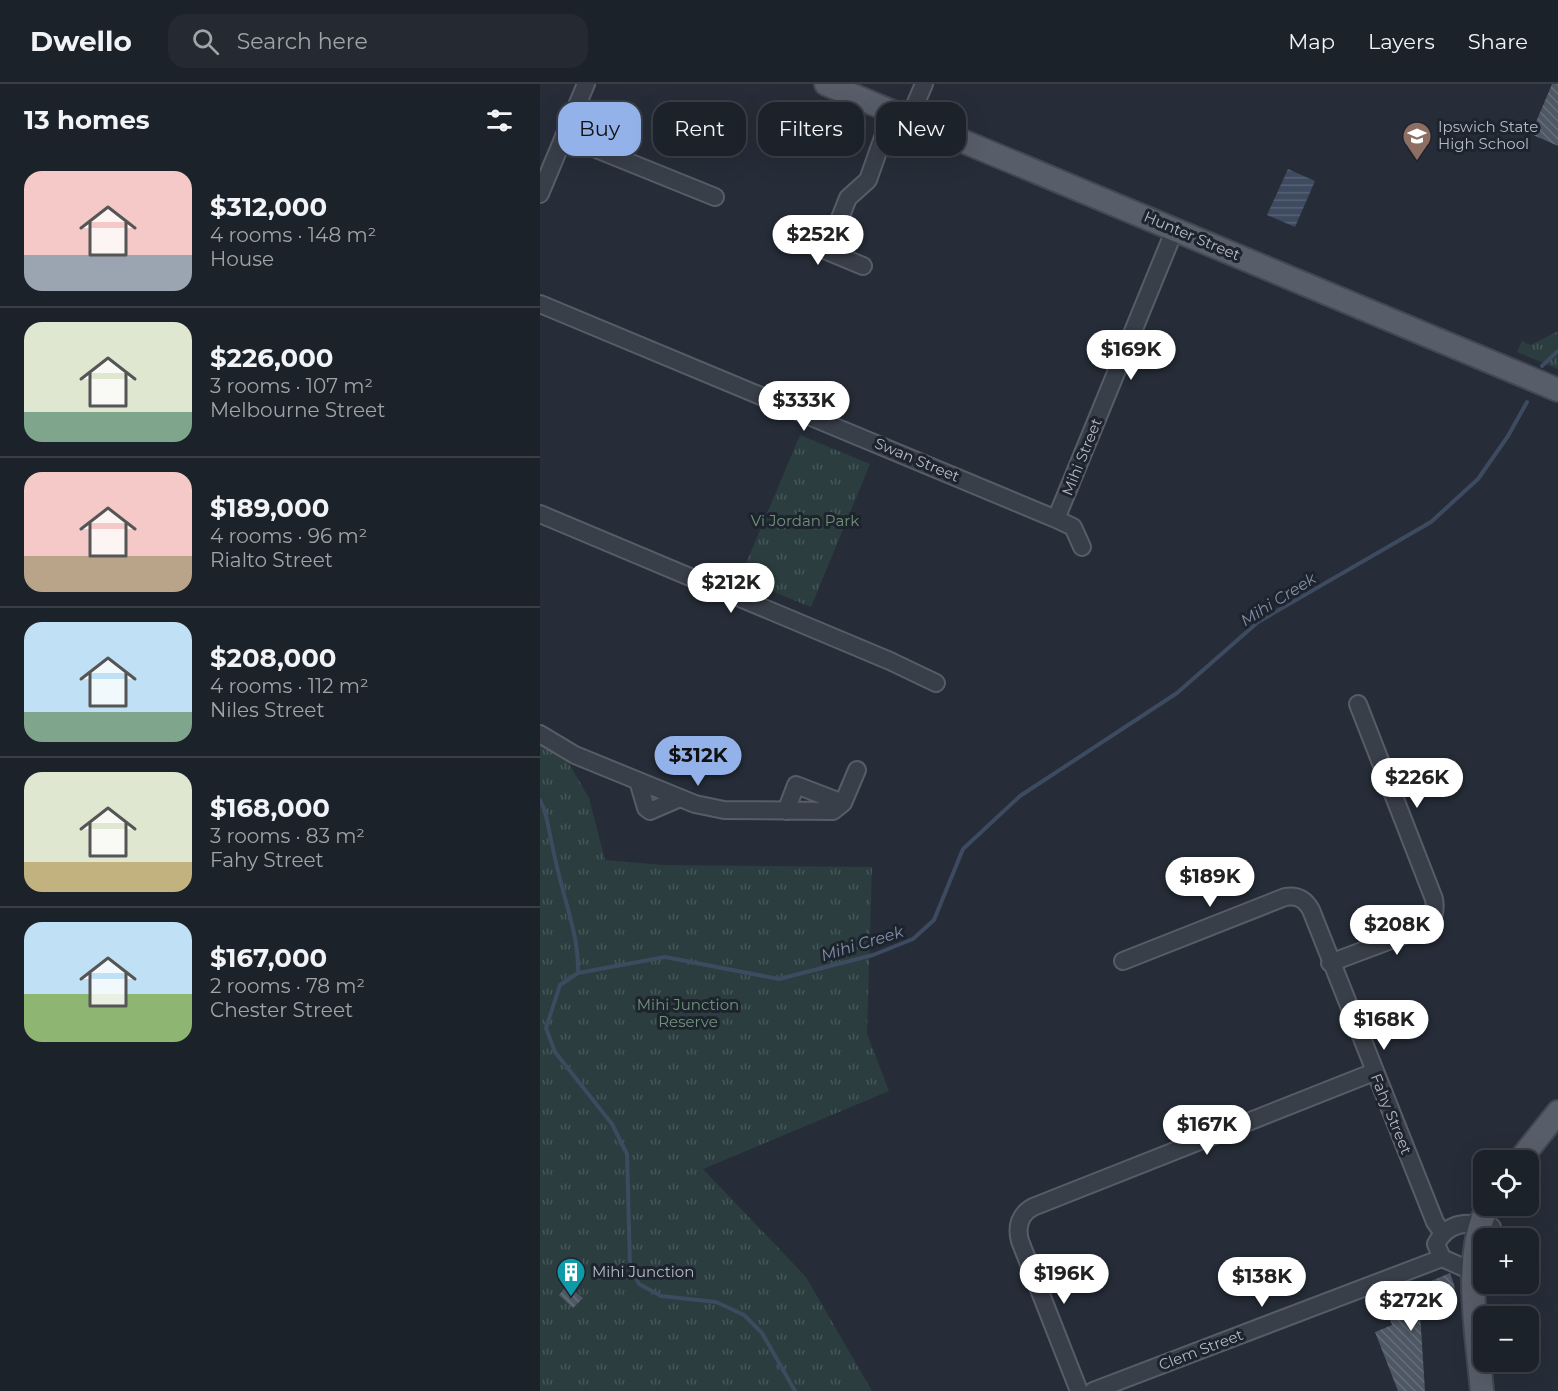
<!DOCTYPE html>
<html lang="en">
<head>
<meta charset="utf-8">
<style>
	body { margin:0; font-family:Montserrat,sans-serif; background:#252a32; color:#f1f3f6; height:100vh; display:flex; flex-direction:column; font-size:22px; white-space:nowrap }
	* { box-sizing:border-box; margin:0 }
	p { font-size:20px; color:#a0a4a8 }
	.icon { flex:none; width:33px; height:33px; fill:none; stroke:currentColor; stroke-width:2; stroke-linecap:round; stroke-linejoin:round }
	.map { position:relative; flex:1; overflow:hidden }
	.panel { display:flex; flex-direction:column; background:#1c222a; width:540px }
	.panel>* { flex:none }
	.banner { position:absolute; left:18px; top:18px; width:570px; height:54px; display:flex; gap:12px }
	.controls { position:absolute; left:933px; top:1066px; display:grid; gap:12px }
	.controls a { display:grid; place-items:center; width:66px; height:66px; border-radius:12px; background:#1c222a; box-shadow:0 6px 24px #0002,0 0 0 2px #3a3f47; font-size:30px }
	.price { position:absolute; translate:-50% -51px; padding:0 14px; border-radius:21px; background:#fff; color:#222; font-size:20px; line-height:39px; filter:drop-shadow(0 2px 3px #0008) }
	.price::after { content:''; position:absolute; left:50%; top:36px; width:18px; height:14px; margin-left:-9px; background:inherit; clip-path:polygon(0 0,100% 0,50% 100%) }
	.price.current { background:#94b2ea; color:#111 }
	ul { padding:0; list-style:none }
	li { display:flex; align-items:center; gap:18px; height:150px; padding:0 24px }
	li+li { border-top:2px solid #3a3f47 }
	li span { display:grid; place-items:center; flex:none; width:168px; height:120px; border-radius:18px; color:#555 }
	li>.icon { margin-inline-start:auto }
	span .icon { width:72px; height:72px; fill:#fffc; stroke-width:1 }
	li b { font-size:26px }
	h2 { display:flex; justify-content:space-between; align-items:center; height:72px; padding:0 24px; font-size:26px }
	.pill { padding:0 21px; border-radius:18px; background:#1c222a; box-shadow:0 6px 24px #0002,0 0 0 2px #3a3f47; font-size:21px; line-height:54px }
	.pill.current { background:#94b2ea; color:#111 }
	header { display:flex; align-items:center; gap:36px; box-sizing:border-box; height:84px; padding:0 30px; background:#1c222a; border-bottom:2px solid #3a3f47 }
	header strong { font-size:28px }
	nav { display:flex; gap:33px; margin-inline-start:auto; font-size:21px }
	.search { width:420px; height:54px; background:#252a32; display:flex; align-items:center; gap:15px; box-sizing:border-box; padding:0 21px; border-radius:18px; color:#a0a4a8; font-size:22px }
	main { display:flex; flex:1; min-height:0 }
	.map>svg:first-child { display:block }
	.park { fill:url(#park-tufts) }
	.water { fill:url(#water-rules) }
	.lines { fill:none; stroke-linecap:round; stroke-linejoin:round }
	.stream { stroke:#3d4a5f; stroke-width:4 }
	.building { fill:url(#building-back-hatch) }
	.minor-casing { stroke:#575d67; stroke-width:20 }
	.major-casing { stroke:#424852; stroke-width:26 }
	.minor { stroke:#393f49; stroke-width:16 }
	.major { stroke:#575e69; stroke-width:22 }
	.labels { text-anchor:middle; stroke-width:6; stroke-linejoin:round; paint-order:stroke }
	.poi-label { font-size:15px; fill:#b4bac5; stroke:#1e242e; text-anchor:start }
	.street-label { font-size:15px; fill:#b4bac5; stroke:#1e242e }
	.park-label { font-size:15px; fill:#6f9378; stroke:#1e242e }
	.water-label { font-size:16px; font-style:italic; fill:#8090a9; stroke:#1e242e }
</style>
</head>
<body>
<header>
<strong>Dwello</strong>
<div class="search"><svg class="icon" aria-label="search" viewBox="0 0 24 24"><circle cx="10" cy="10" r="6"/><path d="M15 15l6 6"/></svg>Search here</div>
<nav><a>Map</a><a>Layers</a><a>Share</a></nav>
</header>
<main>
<section class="panel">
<h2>13 homes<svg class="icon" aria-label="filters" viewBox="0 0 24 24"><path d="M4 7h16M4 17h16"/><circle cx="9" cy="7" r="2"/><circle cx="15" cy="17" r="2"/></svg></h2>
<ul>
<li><span style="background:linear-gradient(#f6c9c9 70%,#9aa5b1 0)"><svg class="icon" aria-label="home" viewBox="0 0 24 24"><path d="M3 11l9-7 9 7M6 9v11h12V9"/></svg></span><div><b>$312,000</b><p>4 rooms · 148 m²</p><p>House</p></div></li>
<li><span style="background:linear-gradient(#dfe7d0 75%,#7fa58c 0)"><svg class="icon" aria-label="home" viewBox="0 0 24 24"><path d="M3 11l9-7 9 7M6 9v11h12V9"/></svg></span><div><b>$226,000</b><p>3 rooms · 107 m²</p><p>Melbourne Street</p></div></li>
<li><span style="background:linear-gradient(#f6c9c9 70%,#b9a48a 0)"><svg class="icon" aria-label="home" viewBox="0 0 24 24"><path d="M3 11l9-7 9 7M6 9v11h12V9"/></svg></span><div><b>$189,000</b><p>4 rooms · 96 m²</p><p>Rialto Street</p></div></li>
<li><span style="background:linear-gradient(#bfe0f5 75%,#7fa58c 0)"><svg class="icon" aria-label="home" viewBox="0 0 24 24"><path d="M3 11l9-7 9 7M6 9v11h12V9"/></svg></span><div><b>$208,000</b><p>4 rooms · 112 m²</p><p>Niles Street</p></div></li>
<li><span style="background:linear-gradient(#dfe7d0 75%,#c2b280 0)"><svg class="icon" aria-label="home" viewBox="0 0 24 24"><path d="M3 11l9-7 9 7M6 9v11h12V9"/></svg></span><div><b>$168,000</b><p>3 rooms · 83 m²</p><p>Fahy Street</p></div></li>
<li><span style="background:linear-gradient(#bfe0f5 60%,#8fb573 0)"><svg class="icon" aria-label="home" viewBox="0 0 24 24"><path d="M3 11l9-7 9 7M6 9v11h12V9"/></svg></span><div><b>$167,000</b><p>2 rooms · 78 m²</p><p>Chester Street</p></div></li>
</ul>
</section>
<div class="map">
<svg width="1018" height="1307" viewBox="0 0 1018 1307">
	<defs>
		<pattern id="park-tufts" width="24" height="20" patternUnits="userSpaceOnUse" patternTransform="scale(1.5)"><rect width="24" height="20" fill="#2b3d3e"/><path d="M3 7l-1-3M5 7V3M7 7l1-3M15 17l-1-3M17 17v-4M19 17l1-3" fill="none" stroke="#475758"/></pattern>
		<pattern id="water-rules" width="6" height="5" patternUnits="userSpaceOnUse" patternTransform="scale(1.5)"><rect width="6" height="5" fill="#3d4a5f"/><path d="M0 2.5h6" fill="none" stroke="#576274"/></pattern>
		<pattern id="building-back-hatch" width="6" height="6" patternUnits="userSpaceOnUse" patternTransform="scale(1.5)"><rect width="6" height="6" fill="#4e5764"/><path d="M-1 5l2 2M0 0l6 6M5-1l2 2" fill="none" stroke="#656d79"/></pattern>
	</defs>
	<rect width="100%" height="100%" fill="#262d38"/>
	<path class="park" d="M1018,247V285L977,268L982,257L991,261Z
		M260,351L330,380L271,523L200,494Z
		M0,661L28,678L49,714L65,776L122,781L332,783L327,950L349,1007L163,1085L266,1193L332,1307H0Z"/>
	<path class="water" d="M748,85L775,97L755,143L727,131Z"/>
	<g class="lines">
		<path class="stream" d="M1002,282L1018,267
			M0,716L5,727C11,755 16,783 24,810C31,837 39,861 38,889
			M255,1307L222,1249L204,1231L176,1218L121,1212L99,1200L90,1182L87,1070L72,1040L15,968L6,944L20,901L38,889L125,873L239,895L333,871L373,855L394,836L423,765L480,712L637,609L718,538L891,438L938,395L968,352L987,318"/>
	</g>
	<path class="building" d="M1012,0H1018V62L991,50Z
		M910,1189L914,1200L916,1214L880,1229L885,1307H858L835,1248L852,1241L843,1215L860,1208L864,1217L882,1209L879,1202Z
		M27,1201L43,1214L33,1224L19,1211Z"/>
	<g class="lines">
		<g class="minor-casing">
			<path id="minor" d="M369,35L384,0
				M24,52L175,113
				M0,110L46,0
				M246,150L323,182
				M287,167L308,114L328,96L352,28
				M0,220L516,435L533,443L542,463
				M0,430L350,577L396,599
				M516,435L635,145
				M0,650L35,671L155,720L184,726L293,727L303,719L317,686
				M98,697L106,724L110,727L140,714
				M246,727L256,701L303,719
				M583,877L745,813C757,811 765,815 771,826L895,1138L902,1148
				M790,879L883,844C894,837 896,827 894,815L818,620
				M934,1198L927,1185L902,1174L896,1160C908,1137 929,1137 952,1143
				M539,1307L480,1157C476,1142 480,1130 493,1123L834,988
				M553,1307L902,1174"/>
		</g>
		<g class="major-casing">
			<path id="major" d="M286,0L1018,306
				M979,1077L1018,1028
				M942,1307C937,1252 922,1172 948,1122"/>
		</g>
		<use href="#minor" class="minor"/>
		<use href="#major" class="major"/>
	</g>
	<defs>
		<g id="school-pin" transform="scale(1.5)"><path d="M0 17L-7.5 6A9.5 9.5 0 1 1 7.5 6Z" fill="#8d6e63" stroke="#1e242e"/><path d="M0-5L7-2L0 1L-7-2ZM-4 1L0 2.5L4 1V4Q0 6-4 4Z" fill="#fff"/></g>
		<g id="building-pin" transform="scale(1.5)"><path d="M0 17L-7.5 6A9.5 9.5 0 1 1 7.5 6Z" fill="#0f9aa8" stroke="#1e242e"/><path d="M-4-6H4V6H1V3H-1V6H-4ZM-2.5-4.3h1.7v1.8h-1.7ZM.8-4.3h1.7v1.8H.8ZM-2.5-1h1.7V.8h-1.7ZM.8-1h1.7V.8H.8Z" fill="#fff"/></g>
	</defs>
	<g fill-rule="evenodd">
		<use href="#school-pin" x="877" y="52"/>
		<use href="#building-pin" x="31" y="1188"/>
	</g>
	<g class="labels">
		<g class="poi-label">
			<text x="898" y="48">Ipswich State<tspan x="898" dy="17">High School</tspan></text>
			<text x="52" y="1193">Mihi Junction</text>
		</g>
		<g class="street-label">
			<text transform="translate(652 152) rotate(23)" y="5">Hunter Street</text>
			<text transform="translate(542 373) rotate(-68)" y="5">Mihi Street</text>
			<text transform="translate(377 376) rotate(23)" y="5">Swan Street</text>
			<text transform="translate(851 1030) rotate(68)" y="5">Fahy Street</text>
			<text transform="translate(661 1266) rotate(-21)" y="5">Clem Street</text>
		</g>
		<g class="park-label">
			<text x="265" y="442">Vi Jordan Park</text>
			<text x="148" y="926">Mihi Junction<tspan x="148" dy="17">Reserve</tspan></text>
		</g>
		<g class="water-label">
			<text transform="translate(738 515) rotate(-32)" y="6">Mihi Creek</text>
			<text transform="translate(322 859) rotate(-17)" y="6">Mihi Creek</text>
		</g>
	</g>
</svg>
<div class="controls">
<a><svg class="icon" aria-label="locate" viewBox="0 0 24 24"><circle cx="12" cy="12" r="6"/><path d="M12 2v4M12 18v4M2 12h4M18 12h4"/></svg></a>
<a>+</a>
<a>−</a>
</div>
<b class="price" style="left:278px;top:182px">$252K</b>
<b class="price" style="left:591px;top:297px">$169K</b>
<b class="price" style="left:264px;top:348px">$333K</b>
<b class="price" style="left:191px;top:530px">$212K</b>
<b class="price current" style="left:158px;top:703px">$312K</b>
<b class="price" style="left:877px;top:725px">$226K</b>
<b class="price" style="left:670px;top:824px">$189K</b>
<b class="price" style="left:857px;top:872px">$208K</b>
<b class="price" style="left:844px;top:967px">$168K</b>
<b class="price" style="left:667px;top:1072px">$167K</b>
<b class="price" style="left:524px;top:1221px">$196K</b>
<b class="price" style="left:722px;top:1224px">$138K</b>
<b class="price" style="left:871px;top:1248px">$272K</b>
<div class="banner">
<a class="pill current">Buy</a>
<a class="pill">Rent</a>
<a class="pill">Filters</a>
<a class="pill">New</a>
</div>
</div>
</main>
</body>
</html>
